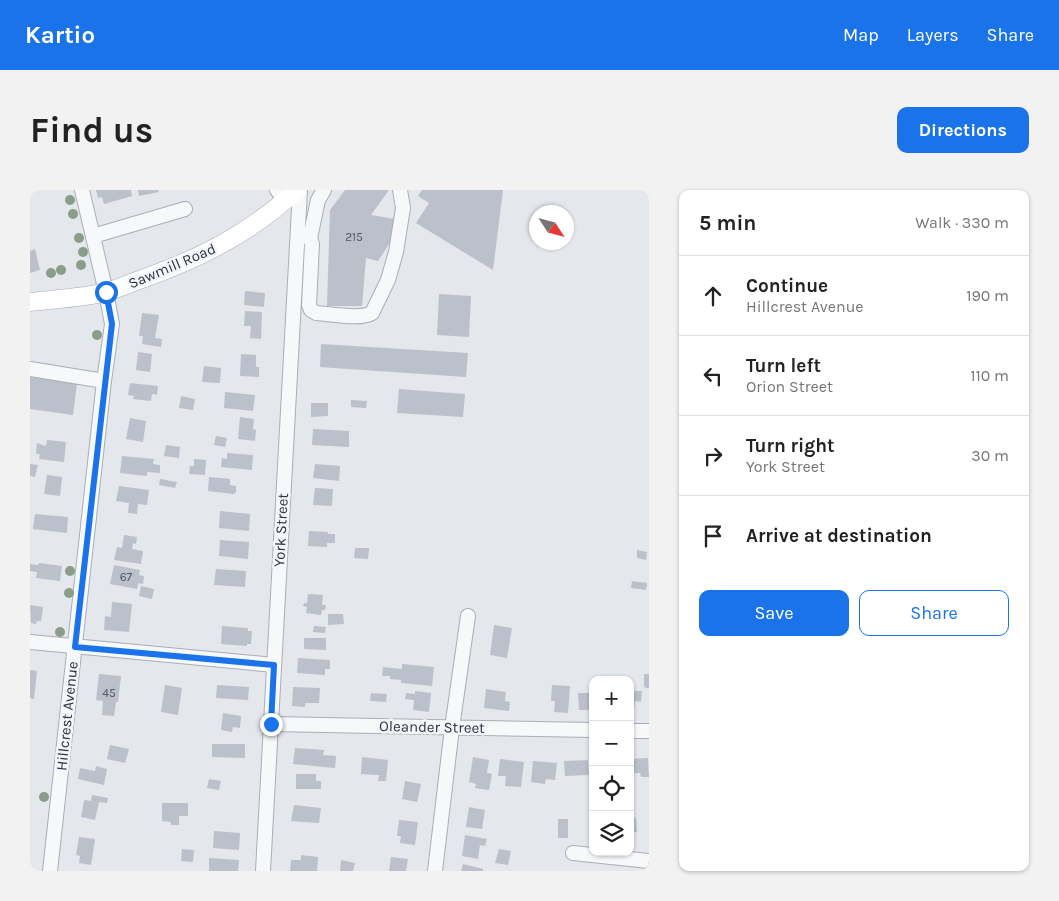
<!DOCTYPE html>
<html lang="en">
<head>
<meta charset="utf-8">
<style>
  body { margin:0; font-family:Karla,sans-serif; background:#f2f2f2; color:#222 }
  .controls { position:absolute; right:15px; bottom:15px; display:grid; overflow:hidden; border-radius:10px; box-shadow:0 1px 4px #0004 }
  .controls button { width:45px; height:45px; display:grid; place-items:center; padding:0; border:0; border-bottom:1px solid #e0e0e0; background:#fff; color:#222; font:25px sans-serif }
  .compass { position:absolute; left:499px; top:15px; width:45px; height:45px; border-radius:50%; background:#fff; box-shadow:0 1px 4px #0004; rotate:126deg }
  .stop { position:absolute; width:15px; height:15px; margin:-11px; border:4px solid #1a73e8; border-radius:50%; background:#fff }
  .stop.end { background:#1a73e8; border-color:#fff; box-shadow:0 1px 5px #0008 }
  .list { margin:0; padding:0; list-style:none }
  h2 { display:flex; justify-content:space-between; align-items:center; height:65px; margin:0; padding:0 20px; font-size:21px }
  h2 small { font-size:16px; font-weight:400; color:#767676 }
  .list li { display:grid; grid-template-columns:32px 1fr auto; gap:15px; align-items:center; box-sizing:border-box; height:80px; padding:0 20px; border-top:1px solid #e0e0e0 }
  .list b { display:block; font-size:19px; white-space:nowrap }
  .list p { margin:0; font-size:16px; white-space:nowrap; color:#767676 }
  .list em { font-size:16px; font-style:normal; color:#767676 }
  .actions { display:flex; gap:10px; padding:15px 20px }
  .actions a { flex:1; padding:11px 0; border:1px solid #1a73e8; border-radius:10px; text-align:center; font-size:18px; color:#1a73e8 }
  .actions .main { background:#1a73e8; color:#fff }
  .icon { flex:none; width:28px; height:28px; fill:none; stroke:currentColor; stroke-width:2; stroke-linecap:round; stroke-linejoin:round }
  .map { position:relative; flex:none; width:619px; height:681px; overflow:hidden; border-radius:10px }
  header { display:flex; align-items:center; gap:30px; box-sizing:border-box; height:70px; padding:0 25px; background:#1a73e8; color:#fff }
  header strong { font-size:24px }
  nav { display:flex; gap:28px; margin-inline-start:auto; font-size:18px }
  .intro { display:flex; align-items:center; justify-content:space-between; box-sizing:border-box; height:120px; padding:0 30px }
  h1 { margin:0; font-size:35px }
  .button { padding:12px 22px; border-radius:10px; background:#1a73e8; color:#fff; font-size:18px; font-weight:700 }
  main { display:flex; gap:30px; padding:0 30px }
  aside { flex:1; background:#fff; border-radius:10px; box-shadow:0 1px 4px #0004 }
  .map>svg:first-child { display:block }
  .building { fill:#bbc0ca }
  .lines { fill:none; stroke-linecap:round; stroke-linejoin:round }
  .minor-casing { stroke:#a9aeb7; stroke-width:16 }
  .major-casing { stroke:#a3abb8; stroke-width:19 }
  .minor { stroke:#f7f8fa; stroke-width:14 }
  .major { stroke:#fff; stroke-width:18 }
  .tree { fill:#899d89 }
  .route { stroke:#1a73e8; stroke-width:6 }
  .labels { text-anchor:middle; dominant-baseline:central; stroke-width:5; stroke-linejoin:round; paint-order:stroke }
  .number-label { font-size:12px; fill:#4f5766 }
  .street-label { font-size:15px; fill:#2b3445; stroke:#f4f6f9 }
</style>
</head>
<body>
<header>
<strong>Kartio</strong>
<nav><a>Map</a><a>Layers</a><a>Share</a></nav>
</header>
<div class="intro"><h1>Find us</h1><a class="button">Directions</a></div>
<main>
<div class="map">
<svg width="619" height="681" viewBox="0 0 619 681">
  <rect width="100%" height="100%" fill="#e4e7ec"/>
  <path class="building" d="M 66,0 L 101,0 L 102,6 L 74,14 L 72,7 L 68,8 Z
    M 108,0 L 128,0 L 129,2 L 109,6 Z
    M 315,0 L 359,0 L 341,25 L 365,29 L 361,51 L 348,71 L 336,68 L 332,116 L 297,116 L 300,20 Z
    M 392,0 L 473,0 L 463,80 L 386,33 L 399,13 L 388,6 Z
    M 5,59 L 10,80 L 0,83 L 0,61 Z
    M 215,101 L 235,103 L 234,117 L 214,115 Z
    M 409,104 L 441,106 L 439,147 L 407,145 Z
    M 215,121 L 232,122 L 231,149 L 220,148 L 221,136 L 214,136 Z
    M 112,123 L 129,125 L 125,148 L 132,149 L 131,157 L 112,154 L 113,146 L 109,146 Z
    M 291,154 L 438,163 L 436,187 L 290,177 Z
    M 108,162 L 122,164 L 120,182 L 106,180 Z
    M 211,164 L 226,165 L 226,177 L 229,177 L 229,187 L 210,186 Z
    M 174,176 L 191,178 L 190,193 L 172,192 Z
    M 0,187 L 47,193 L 43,225 L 0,219 Z
    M 100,193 L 128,196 L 127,205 L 122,204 L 121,211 L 103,209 L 104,206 L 98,205 Z
    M 369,199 L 435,204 L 433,227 L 367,223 Z
    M 195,202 L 225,205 L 223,221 L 194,218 Z
    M 151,206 L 165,209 L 163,220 L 149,218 Z
    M 321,210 L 337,211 L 336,218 L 321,217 Z
    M 281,213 L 298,213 L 298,226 L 281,227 Z
    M 210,227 L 224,229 L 223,239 L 226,240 L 225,251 L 208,249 Z
    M 100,228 L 116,231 L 113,252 L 96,249 Z
    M 283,239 L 319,241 L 319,257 L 282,255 Z
    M 186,246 L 197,248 L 195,257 L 184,255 Z
    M 17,250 L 36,252 L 34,272 L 9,269 L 10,264 L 6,264 L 7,253 L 16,256 Z
    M 136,255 L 150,257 L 149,268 L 134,266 Z
    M 197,263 L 223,265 L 222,280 L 191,277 L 192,268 L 197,269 Z
    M 92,266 L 124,269 L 123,274 L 130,275 L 130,283 L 117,282 L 117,286 L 90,283 Z
    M 164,269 L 176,270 L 175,285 L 159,284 L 160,276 L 164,276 Z
    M 0,274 L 8,275 L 5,287 L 0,286 Z
    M 285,274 L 310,276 L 309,291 L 283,288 Z
    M 17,285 L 32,287 L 30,306 L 14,304 Z
    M 179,287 L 200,289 L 200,295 L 206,296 L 206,302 L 204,304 L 178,301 Z
    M 130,289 L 147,292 L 145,298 L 129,295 Z
    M 89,296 L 119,300 L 117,315 L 108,314 L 107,324 L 98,323 L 99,313 L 86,311 Z
    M 285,298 L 303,299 L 302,316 L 283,315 Z
    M 190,321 L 220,324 L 219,341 L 189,338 Z
    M 5,324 L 38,327 L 37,343 L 3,339 Z
    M 279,341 L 298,342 L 298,344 L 305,344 L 305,353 L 297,353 L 297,357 L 278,356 Z
    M 94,345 L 107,347 L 106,354 L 103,353 L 102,359 L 113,361 L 111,374 L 84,370 L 87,357 L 92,358 Z
    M 190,350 L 219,352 L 218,369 L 189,366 Z
    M 325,358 L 339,358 L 338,369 L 324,368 Z
    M 607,360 L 617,362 L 616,370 L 607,368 Z
    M 9,373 L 32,376 L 30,391 L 6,388 L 7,382 L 0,381 L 0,374 L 8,375 Z
    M 84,375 L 110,380 L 109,385 L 114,386 L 113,394 L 108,393 L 107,399 L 80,394 Z
    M 186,379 L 216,381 L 215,397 L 184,395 Z
    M 602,391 L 617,393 L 616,400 L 601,398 Z
    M 111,396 L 124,399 L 122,409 L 109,406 Z
    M 278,404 L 293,405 L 292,415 L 296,415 L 295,420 L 292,420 L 291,425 L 276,423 L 277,417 L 273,416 L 274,413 L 277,413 Z
    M 82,412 L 102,414 L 99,442 L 74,440 L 75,426 L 81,427 Z
    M 0,415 L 13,417 L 11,431 L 7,431 L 6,434 L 1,433 Z
    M 298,424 L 313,424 L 314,434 L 298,435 Z
    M 464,435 L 482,438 L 477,468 L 460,465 Z
    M 192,436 L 218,438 L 218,441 L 222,441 L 221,454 L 217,454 L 217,456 L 191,454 Z
    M 284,436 L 296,437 L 295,443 L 283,442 Z
    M 274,448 L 296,448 L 296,460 L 274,459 Z
    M 268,468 L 300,470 L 300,479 L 295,479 L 295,485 L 267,483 Z
    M 372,474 L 404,477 L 402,496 L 371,493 L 371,490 L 360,489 L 360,486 L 352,486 L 353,477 L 372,479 Z
    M 0,480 L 7,481 L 4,509 L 0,508 Z
    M 69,484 L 91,486 L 88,512 L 86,512 L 84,526 L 72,525 L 73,511 L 66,510 Z
    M 614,484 L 619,484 L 619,498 L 616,498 L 614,496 Z
    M 135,495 L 152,498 L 148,525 L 131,522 Z
    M 187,495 L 219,497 L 218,510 L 186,508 Z
    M 522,495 L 540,496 L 538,523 L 524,522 L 525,511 L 521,511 Z
    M 263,497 L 290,498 L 289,513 L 275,513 L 275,517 L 262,516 Z
    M 456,499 L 476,502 L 475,511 L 480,512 L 479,521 L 454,518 Z
    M 385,501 L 401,503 L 399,522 L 383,520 L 384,510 L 375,509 L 376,503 L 385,504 Z
    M 600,501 L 612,501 L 611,512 L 605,511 L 604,521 L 600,521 Z
    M 341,503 L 357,504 L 356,512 L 340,511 Z
    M 548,503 L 563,503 L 563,520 L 549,520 Z
    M 193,523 L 211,526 L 210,538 L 203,537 L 202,542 L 191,540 Z
    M 182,554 L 215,554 L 215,568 L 182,567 Z
    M 80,555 L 99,559 L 95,573 L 77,569 Z
    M 265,558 L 294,560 L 293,565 L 306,566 L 305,578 L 263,574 Z
    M 332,567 L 358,570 L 356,591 L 348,591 L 349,585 L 331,584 Z
    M 443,567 L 459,570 L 457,583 L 462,584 L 459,600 L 445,598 L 446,594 L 439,592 Z
    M 618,568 L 619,587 L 611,587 L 610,583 L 600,583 L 600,569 Z
    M 470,569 L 494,572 L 491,597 L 475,596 L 476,586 L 468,586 Z
    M 558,570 L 559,585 L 535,586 L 534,571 Z
    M 503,571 L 527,573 L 525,590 L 516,589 L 515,594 L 501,592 Z
    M 66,576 L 77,579 L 74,595 L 48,589 L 50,578 L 65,581 Z
    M 266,584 L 286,584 L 286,591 L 291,591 L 291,599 L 266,599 Z
    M 179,589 L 191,591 L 189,600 L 177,598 Z
    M 375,591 L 391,594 L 387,612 L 372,609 Z
    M 62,605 L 78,608 L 77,613 L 69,612 L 65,630 L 51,627 L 54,611 L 55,610 L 61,611 Z
    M 132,613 L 158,613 L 158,626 L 149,626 L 149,635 L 141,635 L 141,632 L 132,631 Z
    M 264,615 L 291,618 L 289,633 L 261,631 Z
    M 439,617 L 455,620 L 452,639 L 436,637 Z
    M 600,628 L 606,628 L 607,642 L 600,643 Z
    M 528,629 L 538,629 L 538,648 L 528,648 Z
    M 369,630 L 388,632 L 385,655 L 370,653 L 371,646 L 367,646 Z
    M 184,641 L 210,643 L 209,660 L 183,658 Z
    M 435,645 L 457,649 L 455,656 L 450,655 L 448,669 L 432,666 Z
    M 49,647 L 65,649 L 61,675 L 49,673 L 50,666 L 46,665 Z
    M 152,659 L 164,660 L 163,672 L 151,671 Z
    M 469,659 L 481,661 L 478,675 L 465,673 Z
    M 271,665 L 288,667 L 287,681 L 260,681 L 261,670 L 271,670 Z
    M 361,667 L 378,669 L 376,681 L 359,681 Z
    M 179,668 L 209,670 L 208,681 L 179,681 Z
    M 311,670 L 325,673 L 323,681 L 310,681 Z
    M 433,674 L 453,679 L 453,681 L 431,681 Z"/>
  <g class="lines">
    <defs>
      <path id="minor" d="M 247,0 L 255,11
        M 294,0 L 288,10 L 280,48 L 282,54 L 279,115 L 281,120 L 286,123 C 301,124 330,130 342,123 L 358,90 L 366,62 L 373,18 L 370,0
        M 63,46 L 155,19
        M 0,179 L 74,191
        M 0,452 L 244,475
        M 241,534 L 563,540
        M 600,541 L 619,541
        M 543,663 L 619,671
        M 20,681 L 74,191 L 82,134 L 76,102 L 52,0
        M 233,681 L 270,0
        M 405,681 L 422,538 L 438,426"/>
      <path id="major" d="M 0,112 C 25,109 52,108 76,102 C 88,99 100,93 112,89 C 171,68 220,43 267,0"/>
    </defs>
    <use href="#minor" class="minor-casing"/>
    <use href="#major" class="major-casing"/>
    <use href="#minor" class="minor"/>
    <use href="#major" class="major"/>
  </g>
  <g class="tree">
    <circle cx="40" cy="10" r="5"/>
    <circle cx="43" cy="24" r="5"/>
    <circle cx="49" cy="48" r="5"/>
    <circle cx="53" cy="62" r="5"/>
    <circle cx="51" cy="75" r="5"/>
    <circle cx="31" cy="80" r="5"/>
    <circle cx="21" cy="83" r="5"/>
    <circle cx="67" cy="145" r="5"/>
    <circle cx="40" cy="381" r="5"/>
    <circle cx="39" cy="403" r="5"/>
    <circle cx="30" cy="442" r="5"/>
    <circle cx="14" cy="607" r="5"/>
  </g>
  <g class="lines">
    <path class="route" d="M 76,102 L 82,134 L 45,457 L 244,475 L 241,534"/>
  </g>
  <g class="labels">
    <g class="number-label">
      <text x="324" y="47">215</text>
      <text x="96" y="387">67</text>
      <text x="79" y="503">45</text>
    </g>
    <g class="street-label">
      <text transform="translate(142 76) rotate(-23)">Sawmill Road</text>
      <text transform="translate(251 340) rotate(-87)">York Street</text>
      <text transform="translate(37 526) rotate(-84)">Hillcrest Avenue</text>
      <text transform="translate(402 537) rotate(1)">Oleander Street</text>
    </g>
  </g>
</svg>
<div class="controls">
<button>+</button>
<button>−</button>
<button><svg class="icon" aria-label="locate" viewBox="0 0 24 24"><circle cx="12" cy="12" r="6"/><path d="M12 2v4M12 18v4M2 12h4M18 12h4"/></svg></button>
<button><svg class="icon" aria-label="layers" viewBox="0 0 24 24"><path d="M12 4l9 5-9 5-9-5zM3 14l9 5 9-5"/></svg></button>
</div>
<svg class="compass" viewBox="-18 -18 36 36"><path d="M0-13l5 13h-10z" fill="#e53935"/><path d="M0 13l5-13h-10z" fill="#767676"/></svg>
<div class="stop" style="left:76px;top:102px"></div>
<div class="stop end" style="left:241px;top:534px"></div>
</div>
<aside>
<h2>5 min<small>Walk · 330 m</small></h2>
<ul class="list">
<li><svg class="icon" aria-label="ahead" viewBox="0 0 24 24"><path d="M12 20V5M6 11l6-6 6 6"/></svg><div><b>Continue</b><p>Hillcrest Avenue</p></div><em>190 m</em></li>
<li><svg class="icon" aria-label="left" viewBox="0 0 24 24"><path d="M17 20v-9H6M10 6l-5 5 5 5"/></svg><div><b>Turn left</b><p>Orion Street</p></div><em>110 m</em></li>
<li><svg class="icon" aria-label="right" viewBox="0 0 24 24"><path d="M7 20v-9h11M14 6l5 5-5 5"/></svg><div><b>Turn right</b><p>York Street</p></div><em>30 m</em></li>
<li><svg class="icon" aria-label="arrive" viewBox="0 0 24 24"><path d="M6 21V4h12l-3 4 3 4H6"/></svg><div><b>Arrive at destination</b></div></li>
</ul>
<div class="actions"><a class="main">Save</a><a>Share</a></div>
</aside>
</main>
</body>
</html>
